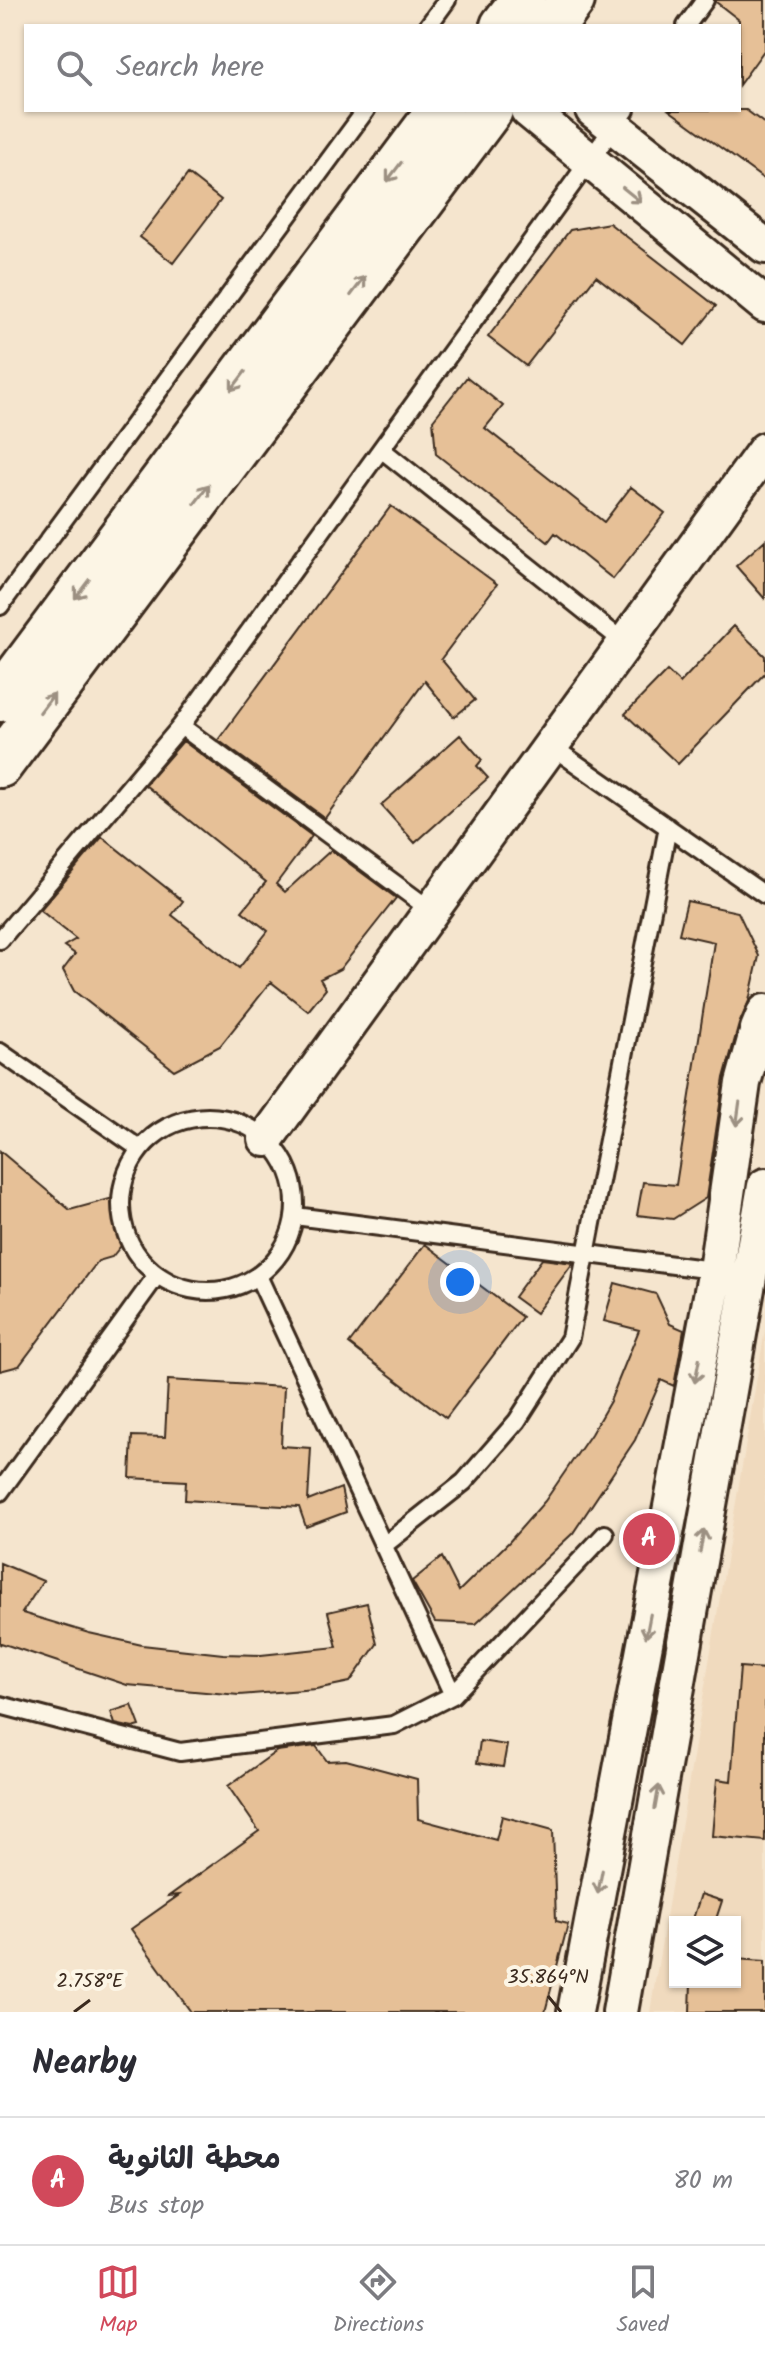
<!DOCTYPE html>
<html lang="en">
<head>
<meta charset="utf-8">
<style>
  body { margin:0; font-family:Kalam,"Playpen Sans Arabic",sans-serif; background:#f2f2f3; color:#2b2b33 }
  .controls { position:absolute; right:24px; bottom:24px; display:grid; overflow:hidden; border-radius:0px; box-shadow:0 2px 6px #0004 }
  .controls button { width:72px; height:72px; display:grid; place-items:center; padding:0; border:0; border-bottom:2px solid #e1e1e2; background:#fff; color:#2b2b33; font:40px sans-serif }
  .you { position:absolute; left:460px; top:1282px; width:28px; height:28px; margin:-20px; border:6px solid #fff; border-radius:50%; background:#1a73e8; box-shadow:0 0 0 12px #1a73e833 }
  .badge { display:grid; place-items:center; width:52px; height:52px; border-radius:50%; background:#d1495b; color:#fff; font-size:26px; font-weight:700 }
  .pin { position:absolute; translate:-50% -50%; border:4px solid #fff; box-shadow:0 2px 8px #0006 }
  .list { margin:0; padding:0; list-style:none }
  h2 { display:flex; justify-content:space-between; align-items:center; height:104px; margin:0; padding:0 32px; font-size:34px }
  h2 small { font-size:26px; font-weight:400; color:#7c7c81 }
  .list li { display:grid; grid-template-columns:52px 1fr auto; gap:24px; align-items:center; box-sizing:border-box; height:128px; padding:0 32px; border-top:2px solid #e1e1e2 }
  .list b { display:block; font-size:30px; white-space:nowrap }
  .list p { margin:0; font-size:26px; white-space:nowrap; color:#7c7c81 }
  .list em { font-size:26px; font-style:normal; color:#7c7c81 }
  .icon { flex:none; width:44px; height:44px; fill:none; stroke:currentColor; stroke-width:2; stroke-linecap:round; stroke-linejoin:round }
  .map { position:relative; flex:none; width:765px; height:2012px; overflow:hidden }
  .search { position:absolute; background:#fff; box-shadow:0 2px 6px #0004; left:24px; right:24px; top:24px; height:88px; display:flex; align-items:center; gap:20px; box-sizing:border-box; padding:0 28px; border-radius:0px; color:#7c7c81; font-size:30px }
  .sheet { height:232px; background:#fff }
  nav { display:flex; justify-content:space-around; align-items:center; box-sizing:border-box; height:112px; border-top:2px solid #e1e1e2; background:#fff; font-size:22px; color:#7c7c81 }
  nav a { display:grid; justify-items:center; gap:4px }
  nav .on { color:#d1495b }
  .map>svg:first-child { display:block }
  .built { fill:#f0dabe; fill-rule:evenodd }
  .building { fill:#e6c097; stroke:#3b2a1e; stroke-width:2 }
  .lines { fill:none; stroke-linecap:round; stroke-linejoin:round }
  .service-casing { stroke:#3b2a1e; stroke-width:22 }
  .minor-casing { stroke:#3b2a1e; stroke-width:40 }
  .secondary-casing { stroke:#3b2a1e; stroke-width:50 }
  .service { stroke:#fcf5e5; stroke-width:16 }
  .minor { stroke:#fcf5e5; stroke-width:34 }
  .secondary { stroke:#fcf5e5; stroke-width:44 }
  .oneway { stroke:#9c9082 }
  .ticks { fill:none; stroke:#3b2a1e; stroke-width:3 }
  .ticks-label { font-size:20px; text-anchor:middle; fill:#3b2a1e; stroke:#fcf5e5; stroke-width:8; stroke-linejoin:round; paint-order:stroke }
</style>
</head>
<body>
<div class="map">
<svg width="765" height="2012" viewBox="0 0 765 2012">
  <rect width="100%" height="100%" fill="#f5e5ce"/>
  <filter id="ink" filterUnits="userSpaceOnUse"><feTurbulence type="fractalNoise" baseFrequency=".0125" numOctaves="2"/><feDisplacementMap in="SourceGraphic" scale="16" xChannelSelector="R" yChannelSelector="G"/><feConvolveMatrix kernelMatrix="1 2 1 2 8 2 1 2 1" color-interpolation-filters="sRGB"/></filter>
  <g filter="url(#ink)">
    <path class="built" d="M 765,1330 L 765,2012 L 650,2012 ZM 675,1922 L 735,1922 L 735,1982 L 675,1982 Z"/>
    <path class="building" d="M 716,0 L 765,0 L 765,49 L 739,85 L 739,20 L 716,2 Z
      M 669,110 L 746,110 L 765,124 L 765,180 Z
      M 188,174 L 221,200 L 173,263 L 140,237 Z
      M 609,223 L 716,306 L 685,345 L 596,276 L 526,366 L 488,337 L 570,230 Z
      M 467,377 L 503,406 L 485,428 L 604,522 L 631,487 L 665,513 L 613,579 L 555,533 L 548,542 L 436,454 L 433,420 Z
      M 391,506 L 497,584 L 441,659 L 475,700 L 454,717 L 425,681 L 325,818 L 218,740 Z
      M 765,540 L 765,599 L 736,566 Z
      M 734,626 L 765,656 L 765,673 L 678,764 L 625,714 L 667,671 L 680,683 Z
      M 460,735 L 482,760 L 477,766 L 488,778 L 415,843 L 381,805 Z
      M 183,741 L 312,836 L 276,884 L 285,892 L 331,850 L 396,898 L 340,969 L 320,979 L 326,989 L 308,1011 L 271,982 L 220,1046 L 174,1070 L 74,991 L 63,970 L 75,954 L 64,946 L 76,939 L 40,910 L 102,837 L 183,901 L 172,915 L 239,968 L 268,931 L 242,911 L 266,882 L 145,785 Z
      M 687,901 L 738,912 L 759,956 L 749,1001 L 739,1024 L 724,1078 L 706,1198 L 673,1219 L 637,1215 L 643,1182 L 676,1185 L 714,942 L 679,934 Z
      M 0,1151 L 70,1210 L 117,1197 L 128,1237 L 112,1257 L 98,1261 L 19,1366 L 0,1371 Z
      M 425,1244 L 522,1317 L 446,1418 L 349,1344 Z
      M 542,1259 L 573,1263 L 536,1313 L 514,1297 Z
      M 615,1283 L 656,1294 L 670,1324 L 684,1330 L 674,1386 L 661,1380 L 635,1440 L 573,1533 L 476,1624 L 435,1622 L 412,1581 L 442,1557 L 459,1591 L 509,1542 L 545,1501 L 591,1434 L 610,1401 L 639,1330 L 604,1321 Z
      M 168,1380 L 284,1387 L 281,1446 L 311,1448 L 308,1501 L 341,1488 L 346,1512 L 306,1527 L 299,1507 L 185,1500 L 186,1481 L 130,1478 L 132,1436 L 165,1437 Z
      M 0,1563 L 43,1581 L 22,1613 L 89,1633 L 142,1645 L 223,1654 L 261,1655 L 337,1647 L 328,1612 L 367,1603 L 377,1644 L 350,1682 L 316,1689 L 239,1695 L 127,1685 L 1,1643 L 0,1645 Z
      M 740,1667 L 765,1669 L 765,1841 L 712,1836 L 717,1779 L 731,1781 Z
      M 132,1705 L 140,1726 L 133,1728 L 115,1724 L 111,1712 Z
      M 480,1741 L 507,1745 L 503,1767 L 477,1763 Z
      M 316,1746 L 327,1761 L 346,1760 L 417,1779 L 418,1819 L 496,1840 L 502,1816 L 553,1830 L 556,1921 L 568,1924 L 545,2012 L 191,2012 L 131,1929 L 179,1895 L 169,1896 L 259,1831 L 228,1786 L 277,1751 Z
      M 701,1894 L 722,1901 L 715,1922 L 692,1922 Z
      M 735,1959 L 765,1961 L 765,2012 L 690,2012 L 691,1982 L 735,1982 Z"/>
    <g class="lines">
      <defs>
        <path id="service" d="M 428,26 L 447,0
          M 686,26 L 705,0
          M 381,449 L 625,643
          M 0,606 L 366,110
          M 181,726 L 432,911
          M 551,746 L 765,895
          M 0,940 L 181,726 L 626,110
          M 0,1052 L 140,1149
          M121 1204a87 87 0 1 1 174 0a87 87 0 1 1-174 0Z
          M 295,1216 L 720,1271
          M 258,1276 L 453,1695
          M 0,1492 L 157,1275
          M 383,1546 L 464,1482 L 517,1421 L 570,1338 L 668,827
          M 0,1705 L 180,1752 L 394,1725 L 453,1695 L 605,1534"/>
        <path id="minor" d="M 528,110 L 765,305
          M 593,110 L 765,246
          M 266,1139 L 765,450
          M 575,2012 L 716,1270 L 743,1083 L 758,1029 L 765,1012
          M 620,2012 L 765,1186"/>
        <path id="secondary" d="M 503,26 L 523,0
          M 553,26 L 572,0
          M 0,699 L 440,110
          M 0,765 L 490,110"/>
      </defs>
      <use href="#service" class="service-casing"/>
      <use href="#minor" class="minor-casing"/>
      <use href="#secondary" class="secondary-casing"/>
      <use href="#service" class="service"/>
      <use href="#minor" class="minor"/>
      <use href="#secondary" class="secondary"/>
    </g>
    <defs><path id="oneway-shaft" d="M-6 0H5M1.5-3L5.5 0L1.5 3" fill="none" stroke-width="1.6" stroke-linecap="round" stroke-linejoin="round" transform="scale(2)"/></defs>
    <g class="oneway">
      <use href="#oneway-shaft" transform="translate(394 172) rotate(127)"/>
      <use href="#oneway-shaft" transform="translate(632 195) rotate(39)"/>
      <use href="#oneway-shaft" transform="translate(358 286) rotate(-53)"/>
      <use href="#oneway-shaft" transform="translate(238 381) rotate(127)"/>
      <use href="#oneway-shaft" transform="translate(202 494) rotate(-53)"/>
      <use href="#oneway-shaft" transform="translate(82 589) rotate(127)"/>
      <use href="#oneway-shaft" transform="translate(47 703) rotate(-53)"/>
      <use href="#oneway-shaft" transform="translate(738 1114) rotate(98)"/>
      <use href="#oneway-shaft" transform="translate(697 1371) rotate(101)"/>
      <use href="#oneway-shaft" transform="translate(702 1541) rotate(-80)"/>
      <use href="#oneway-shaft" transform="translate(648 1626) rotate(101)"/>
      <use href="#oneway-shaft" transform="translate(657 1797) rotate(-80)"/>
      <use href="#oneway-shaft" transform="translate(600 1882) rotate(101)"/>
    </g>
  </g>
  <path class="ticks" d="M 548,1996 L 561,2012M 74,2012 L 90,2000"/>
  <g class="ticks-label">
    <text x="548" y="1983">35.864°N</text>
    <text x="90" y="1987">2.758°E</text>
  </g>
</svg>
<div class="controls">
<button><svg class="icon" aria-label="layers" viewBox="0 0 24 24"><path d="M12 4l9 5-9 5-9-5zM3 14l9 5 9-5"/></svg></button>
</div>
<div class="you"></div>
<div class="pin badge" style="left:649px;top:1539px">A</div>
<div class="search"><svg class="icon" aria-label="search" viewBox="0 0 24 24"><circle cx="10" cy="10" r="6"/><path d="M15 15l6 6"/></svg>Search here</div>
</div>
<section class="sheet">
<h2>Nearby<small></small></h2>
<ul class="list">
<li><span class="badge">A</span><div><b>محطة الثانوية</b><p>Bus stop</p></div><em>80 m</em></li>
</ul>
</section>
<nav>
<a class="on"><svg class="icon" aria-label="map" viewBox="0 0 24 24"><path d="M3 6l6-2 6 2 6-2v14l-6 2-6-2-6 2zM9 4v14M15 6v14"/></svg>Map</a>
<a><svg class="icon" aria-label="directions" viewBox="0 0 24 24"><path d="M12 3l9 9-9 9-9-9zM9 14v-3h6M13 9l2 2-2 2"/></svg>Directions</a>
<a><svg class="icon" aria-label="saved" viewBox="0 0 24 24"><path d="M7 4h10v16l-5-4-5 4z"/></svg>Saved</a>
</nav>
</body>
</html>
